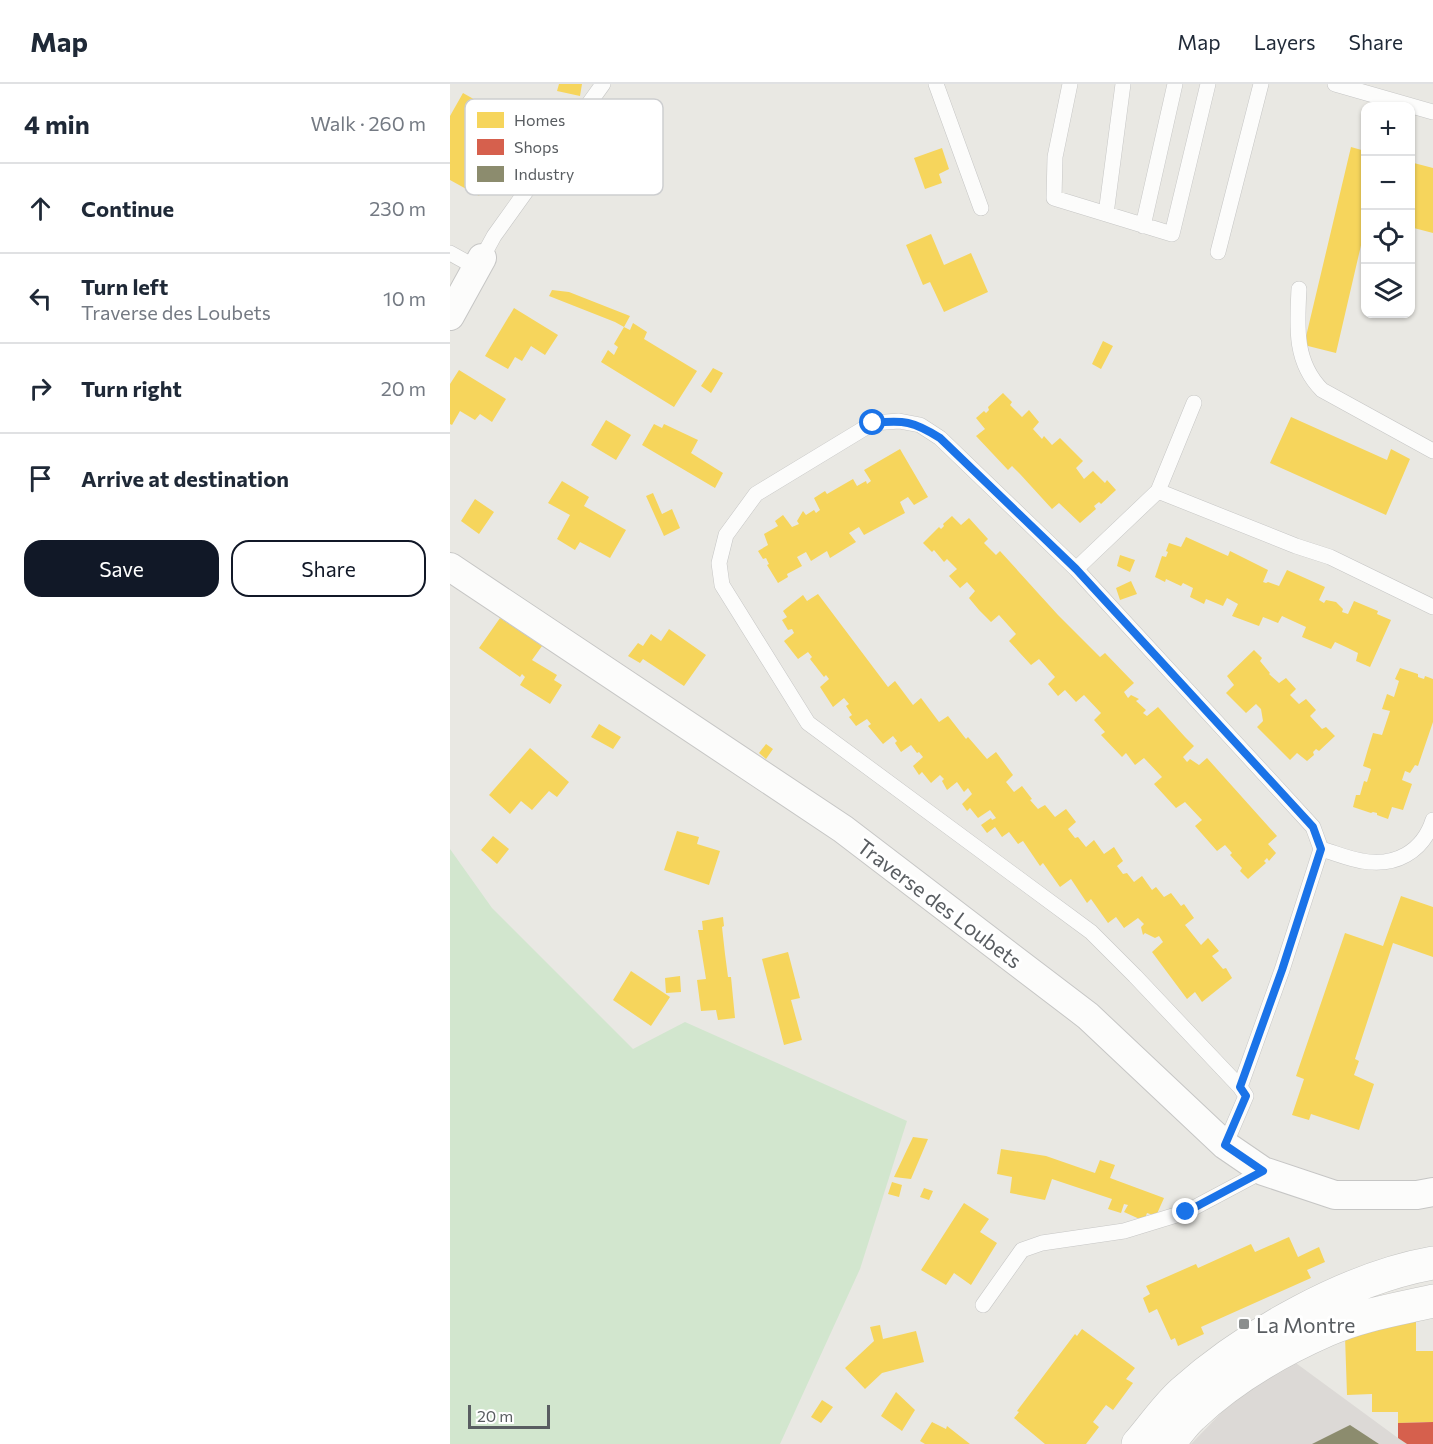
<!DOCTYPE html>
<html lang="en">
<head>
<meta charset="utf-8">
<style>
  body { margin:0; font-family:Commissioner,sans-serif; background:#f6f6f7; color:#1f2937 }
  .controls { position:absolute; right:18px; top:18px; display:grid; overflow:hidden; border-radius:12px; box-shadow:0 2px 4px #0004 }
  .controls button { width:54px; height:54px; display:grid; place-items:center; padding:0; border:0; border-bottom:2px solid #e0e1e3; background:#fff; color:#1f2937; font:30px sans-serif }
  .scale { position:absolute; left:18px; bottom:15px; width:82px; box-sizing:border-box; padding-left:6px; border:3px solid #595d61; border-top:0; font-size:16px; line-height:21px; white-space:nowrap; color:#595d61; -webkit-text-stroke:4px #fff; paint-order:stroke }
  .stop { position:absolute; width:18px; height:18px; margin:-14px; border:4px solid #1a73e8; border-radius:50%; background:#fff }
  .stop.end { background:#1a73e8; border-color:#fff; box-shadow:0 2px 6px #0008 }
  .list { margin:0; padding:0; list-style:none }
  h2 { display:flex; justify-content:space-between; align-items:center; height:78px; margin:0; padding:0 24px; font-size:26px }
  h2 small { font-size:20px; font-weight:400; color:#747a83 }
  .list li { display:grid; grid-template-columns:39px 1fr auto; gap:18px; align-items:center; box-sizing:border-box; height:90px; padding:0 24px; border-top:2px solid #e0e1e3 }
  .list b { display:block; font-size:22px; white-space:nowrap }
  .list p { margin:0; font-size:20px; white-space:nowrap; color:#747a83 }
  .list em { font-size:20px; font-style:normal; color:#747a83 }
  .actions { display:flex; gap:12px; padding:18px 24px }
  .actions a { flex:1; padding:14px 0; border:2px solid #111827; border-radius:18px; text-align:center; font-size:21px; color:#111827 }
  .actions .main { background:#111827; color:#fff }
  .icon { flex:none; width:33px; height:33px; fill:none; stroke:currentColor; stroke-width:2; stroke-linecap:round; stroke-linejoin:round }
  .map { position:relative; flex:none; width:983px; height:1360px; overflow:hidden }
  header { display:flex; align-items:center; gap:36px; box-sizing:border-box; height:84px; padding:0 30px; background:#fff; border-bottom:2px solid #e0e1e3 }
  header strong { font-size:28px }
  nav { display:flex; gap:33px; margin-inline-start:auto; font-size:21px }
  main { display:flex }
  aside { flex:1; background:#fff }
  .map>svg:first-child { display:block }
  .industrial { fill:#dcd9d6 }
  .green { fill:#d2e6ce }
  .homes { fill:#f6d55c }
  .shops { fill:#d6604d }
  .industry { fill:#8c8c6e }
  .lines { fill:none; stroke-linecap:round; stroke-linejoin:round }
  .lane-casing { stroke:#c6c6c5; stroke-width:16 }
  .street-casing { stroke:#c6c6c5; stroke-width:30 }
  .secondary-casing { stroke:#c5c5c3; stroke-width:34 }
  .lane { stroke:#fcfcfb; stroke-width:15 }
  .street { stroke:#fcfcfb; stroke-width:28 }
  .secondary { stroke:#fcfcfb; stroke-width:33 }
  .route { stroke:#1a73e8; stroke-width:8 }
  .poi-dot { fill:#8b8e8e; stroke:#fff; stroke-width:2 }
  .labels { text-anchor:middle; dominant-baseline:central; stroke-width:6; stroke-linejoin:round; paint-order:stroke }
  .street-label { font-size:21px; fill:#595d61; stroke:#fff }
  .poi-label { font-size:21px; fill:#595d61; stroke:#fff; text-anchor:start }
  .key { fill:#fff; stroke:#cdced0; stroke-width:1.5 }
  .key-label { font-size:16px; fill:#595d61 }
</style>
</head>
<body>
<header>
<strong>Map</strong>
<nav><a>Map</a><a>Layers</a><a>Share</a></nav>
</header>
<main>
<aside>
<h2>4 min<small>Walk · 260 m</small></h2>
<ul class="list">
<li><svg class="icon" aria-label="ahead" viewBox="0 0 24 24"><path d="M12 20V5M6 11l6-6 6 6"/></svg><div><b>Continue</b></div><em>230 m</em></li>
<li><svg class="icon" aria-label="left" viewBox="0 0 24 24"><path d="M17 20v-9H6M10 6l-5 5 5 5"/></svg><div><b>Turn left</b><p>Traverse des Loubets</p></div><em>10 m</em></li>
<li><svg class="icon" aria-label="right" viewBox="0 0 24 24"><path d="M7 20v-9h11M14 6l5 5-5 5"/></svg><div><b>Turn right</b></div><em>20 m</em></li>
<li><svg class="icon" aria-label="arrive" viewBox="0 0 24 24"><path d="M6 21V4h12l-3 4 3 4H6"/></svg><div><b>Arrive at destination</b></div></li>
</ul>
<div class="actions"><a class="main">Save</a><a>Share</a></div>
</aside>
<div class="map">
<svg width="983" height="1360" viewBox="0 0 983 1360">
  <rect width="100%" height="100%" fill="#e9e8e3"/>
  <path class="industrial" d="M 839,1274 L 948,1354 L 957,1360 L 741,1360 L 773,1327 Z"/>
  <path class="green" d="M 0,765 L 42,824 L 183,965 L 235,938 L 457,1037 L 410,1185 L 330,1360 L 0,1360 Z"/>
  <path class="homes" d="M 109,0 L 132,0 L 130,12 L 107,7 Z
    M 13,9 L 69,41 L 29,112 L 0,96 L 0,32 Z
    M 901,63 L 915,67 L 915,144 L 886,269 L 854,261 Z
    M 492,64 L 499,85 L 489,90 L 492,99 L 475,105 L 464,74 Z
    M 960,78 L 983,84 L 983,149 L 960,143 Z
    M 481,150 L 494,181 L 521,169 L 538,208 L 494,228 L 480,198 L 473,201 L 456,161 Z
    M 102,206 L 119,208 L 180,232 L 174,243 L 180,246 L 183,239 L 197,248 L 194,255 L 247,287 L 224,323 L 151,278 L 158,266 L 164,271 L 168,263 L 164,260 L 174,243 L 165,238 L 99,212 Z
    M 64,224 L 108,251 L 95,271 L 81,262 L 72,277 L 65,273 L 58,285 L 35,272 Z
    M 653,257 L 663,262 L 651,285 L 642,280 Z
    M 263,284 L 273,289 L 261,309 L 251,302 Z
    M 9,286 L 56,315 L 42,338 L 30,330 L 25,336 L 10,327 L 2,341 L 0,340 L 0,300 Z
    M 553,309 L 562,318 L 560,321 L 572,333 L 579,326 L 589,338 L 583,345 L 592,355 L 594,352 L 602,361 L 610,354 L 633,377 L 626,384 L 634,395 L 643,387 L 655,399 L 657,396 L 666,406 L 651,420 L 649,418 L 644,422 L 646,425 L 630,439 L 609,419 L 602,425 L 570,390 L 562,382 L 558,386 L 526,352 L 535,345 L 526,334 L 534,327 L 536,329 L 539,326 L 538,323 Z
    M 841,333 L 937,376 L 941,365 L 960,375 L 936,431 L 820,379 Z
    M 156,336 L 181,351 L 166,376 L 141,361 Z
    M 204,340 L 212,344 L 214,340 L 248,356 L 241,369 L 273,389 L 265,404 L 192,361 Z
    M 450,365 L 478,413 L 464,421 L 458,413 L 450,418 L 455,429 L 414,451 L 409,443 L 399,449 L 406,458 L 380,474 L 377,467 L 361,477 L 356,468 L 347,473 L 352,482 L 337,490 L 338,493 L 328,499 L 317,481 L 319,480 L 316,474 L 313,475 L 308,467 L 318,461 L 314,450 L 328,442 L 325,437 L 333,431 L 342,443 L 349,440 L 347,437 L 353,427 L 356,431 L 364,426 L 366,429 L 370,426 L 364,414 L 375,407 L 377,410 L 403,395 L 407,402 L 416,397 L 417,400 L 421,397 L 414,386 Z
    M 112,397 L 139,413 L 134,422 L 176,446 L 160,474 L 130,458 L 125,466 L 107,455 L 120,431 L 98,419 Z
    M 203,409 L 212,430 L 222,425 L 230,444 L 214,452 L 196,412 Z
    M 25,415 L 44,428 L 29,450 L 11,437 Z
    M 502,432 L 511,441 L 519,434 L 538,455 L 534,459 L 546,471 L 550,467 L 608,531 L 650,573 L 655,569 L 684,599 L 674,608 L 678,614 L 681,611 L 689,615 L 686,617 L 696,626 L 693,629 L 697,632 L 708,623 L 735,653 L 744,662 L 733,673 L 737,678 L 740,675 L 749,681 L 757,674 L 827,752 L 818,760 L 826,769 L 819,777 L 817,774 L 814,777 L 816,779 L 798,795 L 790,787 L 792,784 L 780,771 L 782,769 L 775,761 L 767,767 L 745,742 L 752,736 L 735,718 L 726,724 L 704,700 L 712,693 L 694,674 L 685,681 L 676,669 L 672,673 L 651,651 L 655,648 L 644,636 L 651,629 L 634,611 L 626,618 L 615,606 L 608,612 L 598,600 L 605,593 L 589,575 L 581,581 L 559,557 L 566,550 L 549,531 L 541,538 L 529,526 L 519,514 L 525,507 L 517,498 L 510,504 L 499,492 L 507,485 L 497,475 L 494,478 L 484,466 L 482,468 L 473,459 L 489,443 L 491,445 L 494,442 L 493,440 Z
    M 736,453 L 778,472 L 780,467 L 818,486 L 813,498 L 816,499 L 818,498 L 829,502 L 837,486 L 875,503 L 869,516 L 874,519 L 876,516 L 886,518 L 893,525 L 892,528 L 898,530 L 904,517 L 928,527 L 927,530 L 941,536 L 920,583 L 906,577 L 908,569 L 898,564 L 885,558 L 881,565 L 852,553 L 856,543 L 832,532 L 828,539 L 813,533 L 809,542 L 782,532 L 788,520 L 777,514 L 773,522 L 756,515 L 754,520 L 740,513 L 743,504 L 733,499 L 731,502 L 716,495 L 715,498 L 705,493 L 712,472 L 716,473 L 718,468 L 716,467 L 719,459 L 731,463 Z
    M 670,471 L 685,476 L 680,488 L 667,482 Z
    M 681,497 L 687,510 L 670,516 L 666,504 Z
    M 368,510 L 438,603 L 445,597 L 463,621 L 471,614 L 489,638 L 498,632 L 516,655 L 518,653 L 537,675 L 546,668 L 563,691 L 556,698 L 564,708 L 572,702 L 582,715 L 580,716 L 588,725 L 595,721 L 605,733 L 616,725 L 626,738 L 618,745 L 625,754 L 628,753 L 636,763 L 644,756 L 654,770 L 664,763 L 673,777 L 667,782 L 673,790 L 677,789 L 684,798 L 692,792 L 702,806 L 706,803 L 714,813 L 721,809 L 731,822 L 734,820 L 744,834 L 735,841 L 751,861 L 758,854 L 769,867 L 762,872 L 773,885 L 776,884 L 782,894 L 752,918 L 745,908 L 737,915 L 702,868 L 713,858 L 709,852 L 705,854 L 695,849 L 693,851 L 691,843 L 694,840 L 688,834 L 674,844 L 666,833 L 658,839 L 641,815 L 637,819 L 621,795 L 610,803 L 593,779 L 590,782 L 573,757 L 568,760 L 559,748 L 552,753 L 545,743 L 537,749 L 531,741 L 541,734 L 542,736 L 546,734 L 540,726 L 528,734 L 520,724 L 517,727 L 512,720 L 522,710 L 518,704 L 514,708 L 507,698 L 497,706 L 492,697 L 494,695 L 490,691 L 481,699 L 472,688 L 469,691 L 463,682 L 473,673 L 469,668 L 467,669 L 461,661 L 451,668 L 445,659 L 447,657 L 443,652 L 433,660 L 418,642 L 421,640 L 417,635 L 406,642 L 399,633 L 402,631 L 396,622 L 399,620 L 394,614 L 383,623 L 370,603 L 379,595 L 376,591 L 374,593 L 360,575 L 362,573 L 358,568 L 348,575 L 334,557 L 344,549 L 342,545 L 338,546 L 332,536 L 337,533 L 333,527 L 353,511 L 357,517 Z
    M 50,534 L 92,562 L 82,576 L 107,591 L 104,596 L 112,601 L 100,620 L 70,601 L 75,593 L 72,590 L 70,593 L 29,564 Z
    M 219,545 L 256,571 L 234,602 L 193,575 L 190,579 L 178,572 L 188,559 L 193,562 L 201,550 L 211,557 Z
    M 804,566 L 812,574 L 810,577 L 820,589 L 819,590 L 829,599 L 836,594 L 846,605 L 840,611 L 849,620 L 856,615 L 866,626 L 860,632 L 872,645 L 876,643 L 885,652 L 869,667 L 866,665 L 863,668 L 864,671 L 857,677 L 847,669 L 840,676 L 807,643 L 813,637 L 811,625 L 806,620 L 796,629 L 776,609 L 784,601 L 777,592 Z
    M 950,584 L 968,590 L 968,593 L 974,595 L 975,592 L 983,595 L 983,638 L 968,682 L 965,681 L 960,689 L 955,687 L 952,696 L 962,700 L 953,726 L 942,723 L 938,735 L 927,731 L 927,729 L 923,728 L 921,729 L 903,723 L 906,711 L 910,711 L 914,697 L 917,698 L 921,685 L 913,682 L 918,665 L 923,649 L 932,651 L 940,627 L 932,625 L 937,610 L 944,613 L 949,597 L 945,595 Z
    M 149,640 L 171,653 L 163,665 L 141,653 Z
    M 316,660 L 323,665 L 316,675 L 309,669 Z
    M 80,664 L 119,698 L 107,713 L 99,707 L 82,726 L 71,717 L 60,730 L 39,711 Z
    M 227,747 L 249,753 L 247,760 L 270,767 L 259,801 L 214,786 Z
    M 43,752 L 59,765 L 47,780 L 31,766 Z
    M 951,812 L 983,823 L 983,873 L 943,859 L 905,975 L 909,977 L 904,991 L 924,1000 L 909,1046 L 861,1030 L 859,1036 L 842,1031 L 854,995 L 846,992 L 895,849 L 933,862 Z
    M 273,833 L 274,842 L 272,843 L 275,870 L 278,893 L 281,893 L 285,934 L 268,936 L 266,926 L 251,927 L 247,896 L 256,895 L 248,846 L 253,846 L 252,837 Z
    M 338,868 L 350,914 L 341,916 L 352,956 L 334,961 L 312,875 Z
    M 181,887 L 220,913 L 201,942 L 163,916 Z
    M 230,892 L 231,908 L 216,909 L 215,894 Z
    M 463,1053 L 478,1055 L 461,1095 L 444,1093 Z
    M 551,1065 L 596,1072 L 645,1089 L 650,1076 L 665,1081 L 660,1094 L 714,1114 L 706,1132 L 697,1129 L 694,1137 L 674,1128 L 678,1121 L 674,1120 L 671,1129 L 658,1125 L 662,1115 L 602,1095 L 595,1116 L 560,1109 L 562,1093 L 547,1090 Z
    M 442,1098 L 452,1101 L 449,1113 L 438,1110 Z
    M 474,1104 L 483,1107 L 479,1116 L 470,1113 Z
    M 514,1119 L 539,1135 L 530,1148 L 547,1159 L 521,1201 L 504,1189 L 496,1201 L 471,1186 Z
    M 839,1153 L 848,1173 L 869,1163 L 875,1178 L 857,1186 L 861,1194 L 751,1243 L 754,1250 L 728,1262 L 725,1254 L 721,1256 L 707,1225 L 699,1229 L 693,1214 L 700,1210 L 696,1202 L 746,1180 L 748,1184 L 801,1160 L 805,1168 Z
    M 966,1236 L 966,1267 L 983,1267 L 983,1338 L 948,1339 L 948,1328 L 922,1328 L 922,1310 L 897,1311 L 895,1252 Z
    M 430,1241 L 433,1255 L 466,1247 L 474,1278 L 432,1289 L 415,1305 L 395,1284 L 424,1257 L 420,1243 Z
    M 632,1245 L 685,1284 L 676,1295 L 683,1299 L 663,1326 L 656,1321 L 643,1338 L 649,1343 L 636,1360 L 595,1360 L 564,1334 L 569,1328 L 567,1327 L 625,1250 L 627,1252 Z
    M 446,1308 L 465,1326 L 452,1347 L 431,1332 Z
    M 372,1316 L 383,1323 L 371,1339 L 361,1333 Z
    M 482,1338 L 496,1345 L 497,1342 L 520,1360 L 475,1360 L 470,1357 Z"/>
  <path class="shops" d="M 983,1338 L 983,1360 L 957,1360 L 948,1354 L 948,1339 Z"/>
  <path class="industry" d="M 900,1341 L 929,1360 L 862,1360 Z"/>
  <g class="lines">
    <defs>
      <path id="lane" d="M 486,0 L 531,124
        M 620,0 L 605,73 L 604,114 L 722,150 L 758,0
        M 885,0 L 983,28
        M 656,130 L 673,0
        M 693,142 L 725,0
        M 768,168 L 811,0
        M 0,169 L 27,184
        M 32,174 L 44,152 L 153,0
        M 849,205 C 847,242 844,278 872,306 L 983,367
        M 708,407 L 744,319
        M 626,485 L 708,407 L 846,462 L 880,473 L 983,523
        M 871,765 C 885,769 899,775 912,777 C 945,783 973,768 983,736
        M 775,1061 L 796,1012 L 790,1003 L 832,886 L 871,765 L 863,743 L 626,485 L 490,354 L 470,341 L 449,337 L 423,339 L 306,410 L 276,451 L 269,479 L 272,501 L 358,639 L 641,848 L 685,892 L 790,1003
        M 533,1221 L 572,1166 L 592,1159 L 674,1147 L 736,1128 L 813,1087"/>
      <path id="street" d="M 0,232 L 32,174
        M 0,483 L 393,745 L 638,932 L 775,1061 L 813,1087 L 885,1111 L 967,1111 L 983,1108"/>
      <path id="secondary" d="M 688,1360 C 703,1343 716,1323 733,1308 C 797,1251 898,1194 983,1179
        M 718,1360 C 726,1351 733,1340 742,1332 C 780,1296 829,1267 877,1246 C 910,1231 948,1225 983,1217"/>
    </defs>
    <use href="#lane" class="lane-casing"/>
    <use href="#street" class="street-casing"/>
    <use href="#secondary" class="secondary-casing"/>
    <use href="#lane" class="lane"/>
    <use href="#street" class="street"/>
    <use href="#secondary" class="secondary"/>
  </g>
  <g class="lines">
    <path class="route" d="M 423,339 C 454,336 463,337 490,354 L 626,485 L 863,743 L 871,765 L 832,886 L 790,1003 L 796,1012 L 775,1061 L 813,1087 L 736,1128"/>
  </g>
  <rect class="poi-dot" x="788" y="1234" width="12" height="12" rx="3"/>
  <g class="labels">
    <g class="street-label">
      <text transform="translate(490 819) rotate(37)">Traverse des Loubets</text>
    </g>
    <g class="poi-label">
      <text x="806" y="1240">La Montre</text>
    </g>
  </g>
  <rect x="15" y="15" width="198" height="96" rx="9" class="key"/>
  <rect x="27" y="28" width="27" height="16" fill="#f6d55c"/>
  <rect x="27" y="55" width="27" height="16" fill="#d6604d"/>
  <rect x="27" y="82" width="27" height="16" fill="#8c8c6e"/>
  <g class="key-label">
    <text x="64" y="42">Homes</text>
    <text x="64" y="69">Shops</text>
    <text x="64" y="96">Industry</text>
  </g>
</svg>
<div class="controls">
<button>+</button>
<button>−</button>
<button><svg class="icon" aria-label="locate" viewBox="0 0 24 24"><circle cx="12" cy="12" r="6"/><path d="M12 2v4M12 18v4M2 12h4M18 12h4"/></svg></button>
<button><svg class="icon" aria-label="layers" viewBox="0 0 24 24"><path d="M12 4l9 5-9 5-9-5zM3 14l9 5 9-5"/></svg></button>
</div>
<div class="scale">20 m</div>
<div class="stop" style="left:423px;top:339px"></div>
<div class="stop end" style="left:736px;top:1128px"></div>
</div>
</main>
</body>
</html>
